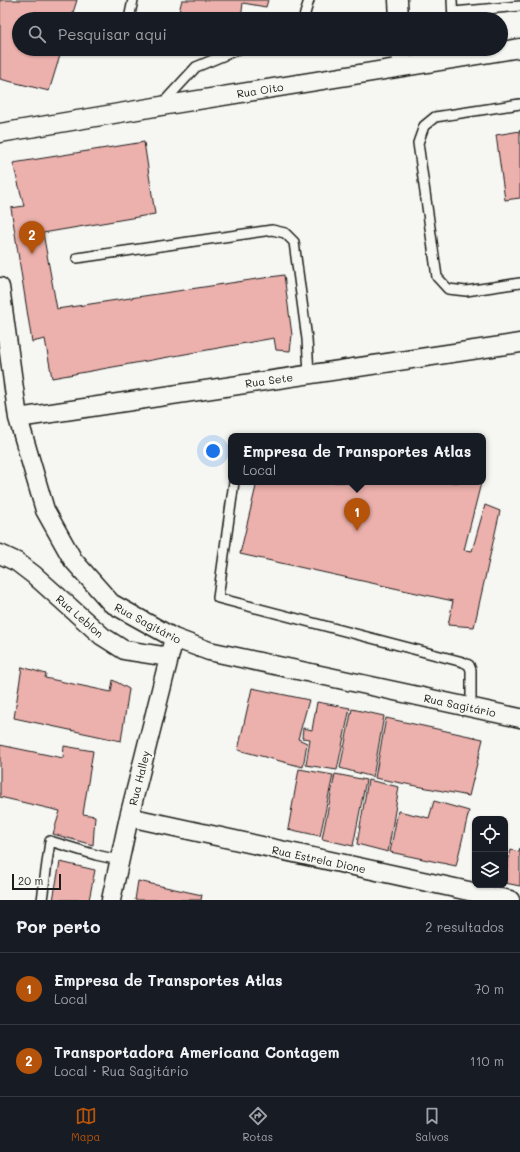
<!DOCTYPE html>
<html lang="pt">
<head>
<meta charset="utf-8">
<style>
  body { margin:0; font-family:Mali,sans-serif; background:#20242c; color:#f1f3f6 }
  .controls { position:absolute; right:12px; bottom:12px; display:grid; overflow:hidden; border-radius:8px; box-shadow:0 1px 3px #0004 }
  .controls button { width:36px; height:36px; display:grid; place-items:center; padding:0; border:0; border-bottom:1px solid #363941; background:#171b24; color:#f1f3f6; font:20px sans-serif }
  .scale { position:absolute; left:12px; bottom:10px; width:49px; box-sizing:border-box; padding-left:4px; border:2px solid #1c1c1c; border-top:0; font-size:11px; line-height:14px; white-space:nowrap; color:#1c1c1c; -webkit-text-stroke:3px #f6f6f2; paint-order:stroke }
  .you { position:absolute; left:213px; top:451px; width:14px; height:14px; margin:-10px; border:3px solid #fff; border-radius:50%; background:#1a73e8; box-shadow:0 0 0 6px #1a73e833 }
  .badge { display:grid; place-items:center; width:26px; height:26px; border-radius:50%; background:#b45309; color:#fff; font-size:13px; font-weight:700 }
  .pin { position:absolute; translate:-50% -33px; filter:drop-shadow(0 1px 2px #0008) }
  .pin::after { content:''; position:absolute; top:21px; width:14px; height:12px; background:inherit; clip-path:polygon(0 0,100% 0,50% 100%) }
  .popup { position:absolute; left:228px; top:433px; width:258px; height:52px; box-sizing:border-box; display:grid; place-content:center; border-radius:8px; background:#171b24; filter:drop-shadow(0 1px 3px #0005); font-size:13px; white-space:nowrap; color:#9ea1a6 }
  .popup b { font-size:15px; color:#f1f3f6 }
  .popup::after { content:''; position:absolute; left:50%; top:100%; margin-left:-8px; border:8px solid transparent; border-top-color:#171b24 }
  .list { margin:0; padding:0; list-style:none }
  h2 { display:flex; justify-content:space-between; align-items:center; height:52px; margin:0; padding:0 16px; font-size:17px }
  h2 small { font-size:13px; font-weight:400; color:#9ea1a6 }
  .list li { display:grid; grid-template-columns:26px 1fr auto; gap:12px; align-items:center; box-sizing:border-box; height:72px; padding:0 16px; border-top:1px solid #363941 }
  .list b { display:block; font-size:15px; white-space:nowrap }
  .list p { margin:0; font-size:13px; white-space:nowrap; color:#9ea1a6 }
  .list em { font-size:13px; font-style:normal; color:#9ea1a6 }
  .icon { flex:none; width:22px; height:22px; fill:none; stroke:currentColor; stroke-width:2; stroke-linecap:round; stroke-linejoin:round }
  .map { position:relative; flex:none; width:520px; height:900px; overflow:hidden }
  .search { position:absolute; background:#171b24; box-shadow:0 1px 3px #0004; left:12px; right:12px; top:12px; height:44px; display:flex; align-items:center; gap:10px; box-sizing:border-box; padding:0 14px; border-radius:22px; color:#9ea1a6; font-size:15px }
  .sheet { height:196px; background:#171b24 }
  nav { display:flex; justify-content:space-around; align-items:center; box-sizing:border-box; height:56px; border-top:1px solid #363941; background:#171b24; font-size:11px; color:#9ea1a6 }
  nav a { display:grid; justify-items:center; gap:2px }
  nav .on { color:#b45309 }
  .map>svg:first-child { display:block }
  .building { fill:#ecb1ac; stroke:#1c1c1c }
  .lines { fill:none; stroke-linecap:round; stroke-linejoin:round }
  .lane-casing { stroke:#1c1c1c; stroke-width:12 }
  .street-casing { stroke:#1c1c1c; stroke-width:21 }
  .lane { stroke:#f6f6f2; stroke-width:9 }
  .street { stroke:#f6f6f2; stroke-width:18 }
  .labels { text-anchor:middle; dominant-baseline:central; stroke-width:4; stroke-linejoin:round; paint-order:stroke }
  .street-label { font-size:11px; fill:#1c1c1c; stroke:#f6f6f2 }
</style>
</head>
<body>
<div class="map">
<svg width="520" height="900" viewBox="0 0 520 900">
  <rect width="100%" height="100%" fill="#f6f6f2"/>
  <filter id="ink" filterUnits="userSpaceOnUse"><feTurbulence type="fractalNoise" baseFrequency=".025" numOctaves="2"/><feDisplacementMap in="SourceGraphic" scale="8" xChannelSelector="R" yChannelSelector="G"/><feConvolveMatrix kernelMatrix="1 2 1 2 8 2 1 2 1" color-interpolation-filters="sRGB"/></filter>
  <g filter="url(#ink)">
    <path class="building" d="M 0,0 L 77,0 L 71,19 L 19,19 L 19,49 L 62,49 L 49,91 L 0,79 Z
      M 182,0 L 268,0 L 266,7 L 243,3 L 241,19 L 223,19 L 196,12 L 194,19 L 177,19 Z
      M 520,130 L 520,198 L 505,200 L 496,135 L 520,131 Z
      M 144,142 L 155,214 L 43,233 L 57,309 L 284,275 L 292,335 L 290,351 L 276,350 L 274,338 L 52,378 L 45,339 L 32,342 L 11,208 L 24,206 L 13,163 Z
      M 257,482 L 475,482 L 481,483 L 464,550 L 472,551 L 485,505 L 500,511 L 474,627 L 448,625 L 453,601 L 240,554 Z
      M 22,667 L 46,674 L 45,678 L 111,692 L 113,680 L 129,689 L 121,741 L 14,718 Z
      M 252,688 L 309,700 L 298,739 L 307,743 L 303,767 L 238,750 Z
      M 317,702 L 350,708 L 337,770 L 306,765 L 310,739 L 302,738 L 303,728 L 312,730 Z
      M 352,709 L 384,716 L 373,777 L 340,768 Z
      M 386,718 L 483,739 L 469,796 L 375,778 Z
      M 0,745 L 63,758 L 64,746 L 93,751 L 83,814 L 95,816 L 93,845 L 53,834 L 60,811 L 0,797 Z
      M 299,769 L 333,775 L 320,836 L 288,829 Z
      M 335,774 L 366,780 L 353,846 L 322,839 Z
      M 368,780 L 399,787 L 388,852 L 357,844 Z
      M 434,801 L 469,811 L 456,866 L 390,852 L 398,811 L 429,818 Z
      M 520,848 L 520,886 L 505,883 L 505,874 L 511,850 L 519,852 Z
      M 60,862 L 95,870 L 89,900 L 53,900 Z
      M 138,881 L 202,895 L 201,900 L 135,900 Z"/>
    <g class="lines">
      <defs>
        <path id="lane" d="M 452,0 L 453,19
          M 453,12 L 520,6
          M 129,19 L 133,0
          M 302,19 L 304,17 L 309,0
          M 162,104 L 196,67 L 239,49
          M 520,104 L 435,117 L 424,126 L 418,143 L 437,277 L 448,289 L 466,291 L 520,283
          M 77,258 L 272,230 L 285,233 L 294,242 L 307,339 L 309,374
          M 234,482 L 218,598 L 463,662 L 469,665 L 471,670 L 471,707
          M 42,900 L 50,841 L 96,855 L 119,860"/>
        <path id="street" d="M 398,0 L 399,19
          M 401,49 L 402,67
          M 0,133 L 161,106 L 520,48
          M 0,287 L 18,418 L 45,510 L 73,560 L 111,603 L 174,638 L 209,651 L 520,718
          M 18,418 L 520,343
          M 0,554 L 17,562 L 34,575 L 102,636 L 124,650 L 169,657
          M 129,817 L 510,900
          M 111,900 L 129,817 L 174,638"/>
      </defs>
      <use href="#lane" class="lane-casing"/>
      <use href="#street" class="street-casing"/>
      <use href="#lane" class="lane"/>
      <use href="#street" class="street"/>
    </g>
  </g>
  <g class="labels">
    <g class="street-label">
      <text transform="translate(260 90) rotate(-9)">Rua Oito</text>
      <text transform="translate(269 380) rotate(-8)">Rua Sete</text>
      <text transform="translate(80 616) rotate(41)">Rua Leblon</text>
      <text transform="translate(148 623) rotate(28)">Rua Sagitário</text>
      <text transform="translate(460 705) rotate(12)">Rua Sagitário</text>
      <text transform="translate(139 778) rotate(-76)">Rua Halley</text>
      <text transform="translate(319 859) rotate(12)">Rua Estrela Dione</text>
    </g>
  </g>
</svg>
<div class="controls">
<button><svg class="icon" aria-label="locate" viewBox="0 0 24 24"><circle cx="12" cy="12" r="6"/><path d="M12 2v4M12 18v4M2 12h4M18 12h4"/></svg></button>
<button><svg class="icon" aria-label="layers" viewBox="0 0 24 24"><path d="M12 4l9 5-9 5-9-5zM3 14l9 5 9-5"/></svg></button>
</div>
<div class="scale">20 m</div>
<div class="you"></div>
<div class="pin badge" style="left:357px;top:531px">1</div>
<div class="popup"><b>Empresa de Transportes Atlas</b>Local</div>
<div class="pin badge" style="left:32px;top:254px">2</div>
<div class="search"><svg class="icon" aria-label="search" viewBox="0 0 24 24"><circle cx="10" cy="10" r="6"/><path d="M15 15l6 6"/></svg>Pesquisar aqui</div>
</div>
<section class="sheet">
<h2>Por perto<small>2 resultados</small></h2>
<ul class="list">
<li><span class="badge">1</span><div><b>Empresa de Transportes Atlas</b><p>Local</p></div><em>70 m</em></li>
<li><span class="badge">2</span><div><b>Transportadora Americana Contagem</b><p>Local · Rua Sagitário</p></div><em>110 m</em></li>
</ul>
</section>
<nav>
<a class="on"><svg class="icon" aria-label="map" viewBox="0 0 24 24"><path d="M3 6l6-2 6 2 6-2v14l-6 2-6-2-6 2zM9 4v14M15 6v14"/></svg>Mapa</a>
<a><svg class="icon" aria-label="directions" viewBox="0 0 24 24"><path d="M12 3l9 9-9 9-9-9zM9 14v-3h6M13 9l2 2-2 2"/></svg>Rotas</a>
<a><svg class="icon" aria-label="saved" viewBox="0 0 24 24"><path d="M7 4h10v16l-5-4-5 4z"/></svg>Salvos</a>
</nav>
</body>
</html>
